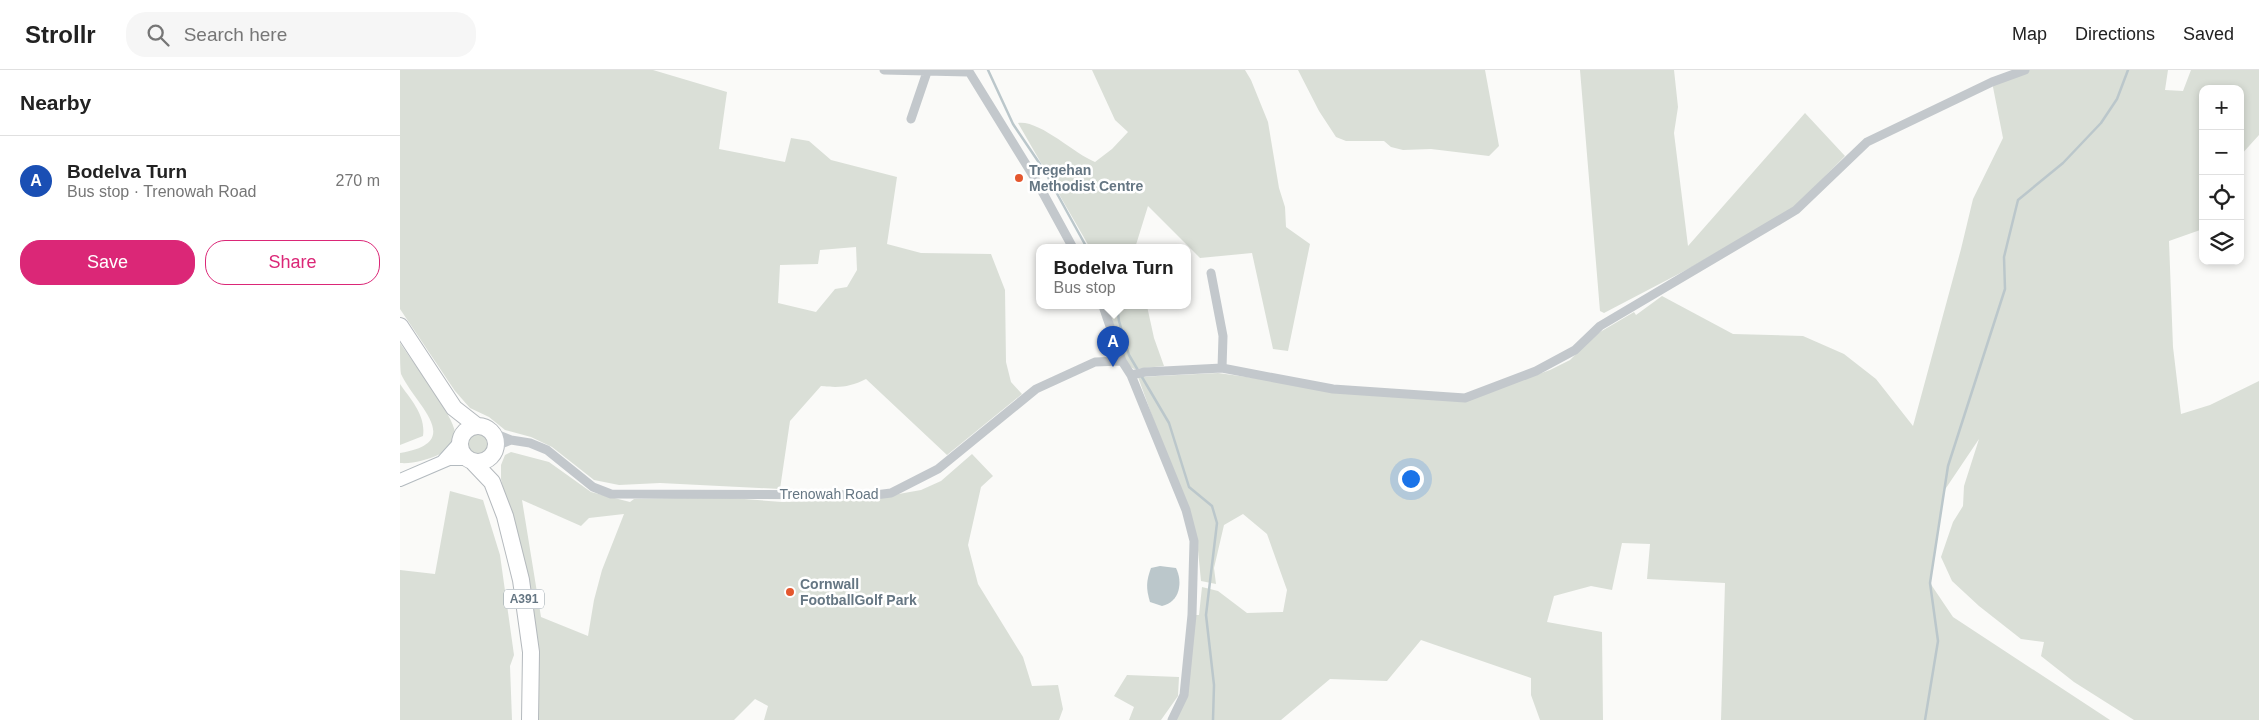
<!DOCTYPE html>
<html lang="en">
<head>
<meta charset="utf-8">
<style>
  body { margin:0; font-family:Helvetica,sans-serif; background:#f6f6f6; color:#222 }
  .controls { position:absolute; right:15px; top:15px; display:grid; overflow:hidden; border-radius:10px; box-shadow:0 2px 8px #0003 }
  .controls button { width:45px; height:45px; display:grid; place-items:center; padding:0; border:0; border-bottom:1px solid #e0e0e0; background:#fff; color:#222; font:25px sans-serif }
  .you { position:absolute; left:1010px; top:408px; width:18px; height:18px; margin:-12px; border:4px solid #fff; border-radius:50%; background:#1a73e8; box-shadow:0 0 0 8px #1a73e833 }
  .badge { display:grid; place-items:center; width:32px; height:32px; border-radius:50%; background:#db2777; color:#fff; font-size:16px; font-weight:700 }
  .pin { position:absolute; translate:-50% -41px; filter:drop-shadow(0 1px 2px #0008) }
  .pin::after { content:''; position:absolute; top:26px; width:18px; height:15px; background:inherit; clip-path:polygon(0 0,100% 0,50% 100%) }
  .popup { position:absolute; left:636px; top:174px; width:155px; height:65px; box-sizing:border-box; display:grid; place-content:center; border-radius:10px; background:#fff; filter:drop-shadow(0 1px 4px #0005); font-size:16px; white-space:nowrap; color:#767676 }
  .popup b { font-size:19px; color:#222 }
  .popup::after { content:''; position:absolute; left:50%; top:100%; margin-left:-10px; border:10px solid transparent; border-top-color:#fff }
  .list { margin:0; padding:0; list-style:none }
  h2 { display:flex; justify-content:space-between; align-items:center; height:65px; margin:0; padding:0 20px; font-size:21px }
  h2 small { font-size:16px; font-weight:400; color:#767676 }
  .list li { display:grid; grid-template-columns:32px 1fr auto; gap:15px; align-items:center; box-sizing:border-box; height:90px; padding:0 20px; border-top:1px solid #e0e0e0 }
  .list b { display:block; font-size:19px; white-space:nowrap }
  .list p { margin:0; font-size:16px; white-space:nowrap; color:#767676 }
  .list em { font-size:16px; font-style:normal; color:#767676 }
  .actions { display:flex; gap:10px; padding:15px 20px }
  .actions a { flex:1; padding:11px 0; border:1px solid #db2777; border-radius:20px; text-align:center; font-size:18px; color:#db2777 }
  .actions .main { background:#db2777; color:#fff }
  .icon { flex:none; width:28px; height:28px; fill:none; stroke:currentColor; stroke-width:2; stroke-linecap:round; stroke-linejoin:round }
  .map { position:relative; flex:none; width:1859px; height:650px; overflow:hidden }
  header { display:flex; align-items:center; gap:30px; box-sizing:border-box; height:70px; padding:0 25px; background:#fff; border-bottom:1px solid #e0e0e0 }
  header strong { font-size:24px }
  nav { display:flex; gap:28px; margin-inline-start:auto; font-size:18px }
  .search { width:350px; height:45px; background:#f6f6f6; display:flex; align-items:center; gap:12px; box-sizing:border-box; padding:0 18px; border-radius:20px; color:#767676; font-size:19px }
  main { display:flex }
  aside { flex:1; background:#fff }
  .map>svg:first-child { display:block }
  .green { fill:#dadfd7; fill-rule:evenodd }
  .water { fill:#bbc7cb }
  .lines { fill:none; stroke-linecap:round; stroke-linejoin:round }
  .stream { stroke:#bbc7cb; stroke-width:2.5 }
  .secondary-casing { stroke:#b3babf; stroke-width:14 }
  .highway-casing { stroke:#b4b9bd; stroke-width:18 }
  .street { stroke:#c3c8cc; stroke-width:9 }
  .secondary { stroke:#fff; stroke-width:12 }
  .highway { stroke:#fff; stroke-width:16 }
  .poi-dot { fill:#e4572e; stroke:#fff; stroke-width:2 }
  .labels { text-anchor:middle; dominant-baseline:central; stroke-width:5; stroke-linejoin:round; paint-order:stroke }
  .shield { fill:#fff; stroke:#939fa8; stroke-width:1 }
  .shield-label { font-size:12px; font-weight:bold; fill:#657683 }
  .poi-label { font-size:14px; font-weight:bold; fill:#657683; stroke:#fff; text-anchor:start }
  .street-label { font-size:14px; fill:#657683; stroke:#fff }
</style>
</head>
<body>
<header>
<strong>Strollr</strong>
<div class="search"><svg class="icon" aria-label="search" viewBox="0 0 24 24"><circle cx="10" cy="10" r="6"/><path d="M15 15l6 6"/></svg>Search here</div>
<nav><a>Map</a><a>Directions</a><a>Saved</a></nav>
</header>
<main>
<aside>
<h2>Nearby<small></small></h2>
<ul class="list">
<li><span class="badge" style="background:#1a4fb4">A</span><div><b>Bodelva Turn</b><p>Bus stop · Trenowah Road</p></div><em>270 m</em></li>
</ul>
<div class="actions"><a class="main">Save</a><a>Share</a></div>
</aside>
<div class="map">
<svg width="1859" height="650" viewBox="0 0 1859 650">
  <rect width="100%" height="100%" fill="#fafaf8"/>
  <path class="green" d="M 0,0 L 253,0 L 327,22 L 319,79 L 385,92 L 391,68 L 409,71 L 431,90 L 497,107 L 487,174 L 521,183 L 591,184 L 605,220 L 606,292 L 611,312 L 622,324 L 547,385 L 466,309 C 450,317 440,318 421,316 L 390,351 L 380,419 L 260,413 L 219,415 L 194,410 L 152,377 L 131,367 L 105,360 L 89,347 L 70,338 L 55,321 L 0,239 ZM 456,177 L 457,200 L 447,217 L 435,219 L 416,242 L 378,233 L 380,195 L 418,194 L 420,180 Z
    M 692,0 L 845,0 L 851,10 L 868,52 L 879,118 L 885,137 L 886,157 L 910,174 L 888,281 L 873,279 L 852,183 L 800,188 L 748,136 L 735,178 L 690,178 L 618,53 C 640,50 673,83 695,92 L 712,79 L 728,62 L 715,50 Z
    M 898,0 L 1085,0 L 1099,76 L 1089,86 L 1031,79 L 1003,80 L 991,77 L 984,71 L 946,71 L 936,67 L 919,41 Z
    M 1180,0 L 1274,0 L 1278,37 L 1274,63 L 1288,176 L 1405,43 L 1445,86 L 1395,137 L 1290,198 L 1204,243 L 1200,241 Z
    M 1625,0 L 1768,0 L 1765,20 L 1783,21 L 1791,0 L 1859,0 L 1859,65 L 1840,86 L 1840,19 L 1803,19 L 1803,159 L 1769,171 L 1773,277 L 1781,344 L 1810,335 L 1859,311 L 1859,650 L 1734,650 L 1674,612 L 1641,586 L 1644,572 L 1621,569 L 1579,536 L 1552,511 L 1541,487 L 1553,452 L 1563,436 L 1564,416 L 1579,369 L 1544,421 L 1530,513 L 1553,547 L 1710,650 L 1321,650 L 1325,513 L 1247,509 L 1250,474 L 1222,473 L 1212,520 L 1191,516 L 1154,526 L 1147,552 L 1202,562 L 1203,650 L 1140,650 L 1131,625 L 1131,608 L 1021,570 L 987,611 L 930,609 L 881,650 L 771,650 L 784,625 L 792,545 L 799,545 L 802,517 L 818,521 L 847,543 L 883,542 L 887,520 L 867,464 L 843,444 L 824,455 L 814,498 L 816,514 L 801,511 L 797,470 L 738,307 L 818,303 L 933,319 L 1066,330 L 1150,300 L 1170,290 L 1195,265 L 1234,242 L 1236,245 L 1262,226 L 1333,264 L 1403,266 L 1444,284 L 1476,309 L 1513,356 L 1561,179 L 1573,129 L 1603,68 L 1592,12 Z
    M 708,236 L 747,236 L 754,268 L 764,296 L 734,299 C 721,293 714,250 708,236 Z
    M 0,273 C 12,291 53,345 55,362 C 56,371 46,382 38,385 C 26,390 13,394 0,393 L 0,383 C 66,372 16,336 1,304 C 0,297 0,282 0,273 Z
    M 0,314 C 11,330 26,345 23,366 L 0,375 Z
    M65 373a12 12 0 1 1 24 0a12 12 0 1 1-24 0Z
    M 111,382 L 149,392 L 191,422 L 230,432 L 234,429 L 318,427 L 382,432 L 465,430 L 521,420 L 541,411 L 572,384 L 593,406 L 581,417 L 568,475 L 578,514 L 623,587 L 632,616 L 658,615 L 663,639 L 659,650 L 364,650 L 368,636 L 355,629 L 334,650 L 136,650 L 125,504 L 101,409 L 101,395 L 105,385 ZM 122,430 L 181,456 L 189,448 L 224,444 L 202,500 L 194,530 L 188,566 L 141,547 Z
    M 50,421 L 83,430 L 100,485 L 114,585 L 110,596 L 112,650 L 0,650 L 0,500 L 35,504 Z
    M 727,605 L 779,607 L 778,626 L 761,650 L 729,650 L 734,637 L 714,626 Z"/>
  <path class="water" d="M 760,496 L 776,498 C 783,512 780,532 762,536 L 750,532 C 746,519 746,511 751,498 Z"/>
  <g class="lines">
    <path class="stream" d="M 588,0 L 613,54 L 644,100 L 687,178
      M 717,236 L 719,251 L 729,285 L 769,353 L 789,417 L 812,436 L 817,453 L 806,545 L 814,615 L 813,650
      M 1525,650 L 1538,571 L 1530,513 L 1548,396 L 1605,219 L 1604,187 L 1618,130 L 1663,93 L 1701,53 L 1717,29 L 1728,0"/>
    <defs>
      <path id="secondary" d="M 43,391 L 60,372
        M 0,410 L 49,389 L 69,389"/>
      <path id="highway" d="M 0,256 L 54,338 L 77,356
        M60 374a18 18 0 1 1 36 0a18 18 0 1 1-36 0Z
        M 72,391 L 92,412 L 105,446 L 121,510 L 131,582 L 130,650"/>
    </defs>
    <use href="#secondary" class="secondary-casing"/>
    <use href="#highway" class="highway-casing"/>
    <path class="street" d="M 484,0 L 568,2
      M 568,0 L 637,112 L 673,178
      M 511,49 L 527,2
      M 811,203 L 823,266 L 822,298
      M 703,236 L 722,291 L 731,305 L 786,440 L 794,471 L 792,545 L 784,625 L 772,650
      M 731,305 L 745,302 L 822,298 L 933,319 L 1065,328 L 1136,301 L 1175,280 L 1200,256 L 1396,140 L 1467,72 L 1592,12 L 1625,0
      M 91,362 L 111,370 L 130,373 L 147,380 L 193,417 L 211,424 L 475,425 L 491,423 L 538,399 L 636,319 L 695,292 L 722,291
      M 96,376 L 111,370"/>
    <use href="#secondary" class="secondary"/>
    <use href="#highway" class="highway"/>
  </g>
  <g class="poi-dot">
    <circle cx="619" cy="108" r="5"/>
    <circle cx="390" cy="522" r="5"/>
  </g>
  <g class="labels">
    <rect class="shield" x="104" y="519.5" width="40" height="19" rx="4"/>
    <g class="shield-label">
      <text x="124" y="529">A391</text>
    </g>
    <g class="poi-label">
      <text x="629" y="100">Tregehan<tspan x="629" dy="16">Methodist Centre</tspan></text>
      <text x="400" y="514">Cornwall<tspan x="400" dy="16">FootballGolf Park</tspan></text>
    </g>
    <g class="street-label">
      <text x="429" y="424">Trenowah Road</text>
    </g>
  </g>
</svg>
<div class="controls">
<button>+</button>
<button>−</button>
<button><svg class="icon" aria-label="locate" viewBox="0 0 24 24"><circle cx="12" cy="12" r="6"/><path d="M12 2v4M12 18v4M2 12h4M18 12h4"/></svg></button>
<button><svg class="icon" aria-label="layers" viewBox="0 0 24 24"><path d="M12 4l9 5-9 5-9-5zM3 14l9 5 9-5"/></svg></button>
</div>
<div class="you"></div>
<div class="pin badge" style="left:713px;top:297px;background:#1a4fb4">A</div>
<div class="popup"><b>Bodelva Turn</b>Bus stop</div>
</div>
</main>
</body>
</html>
